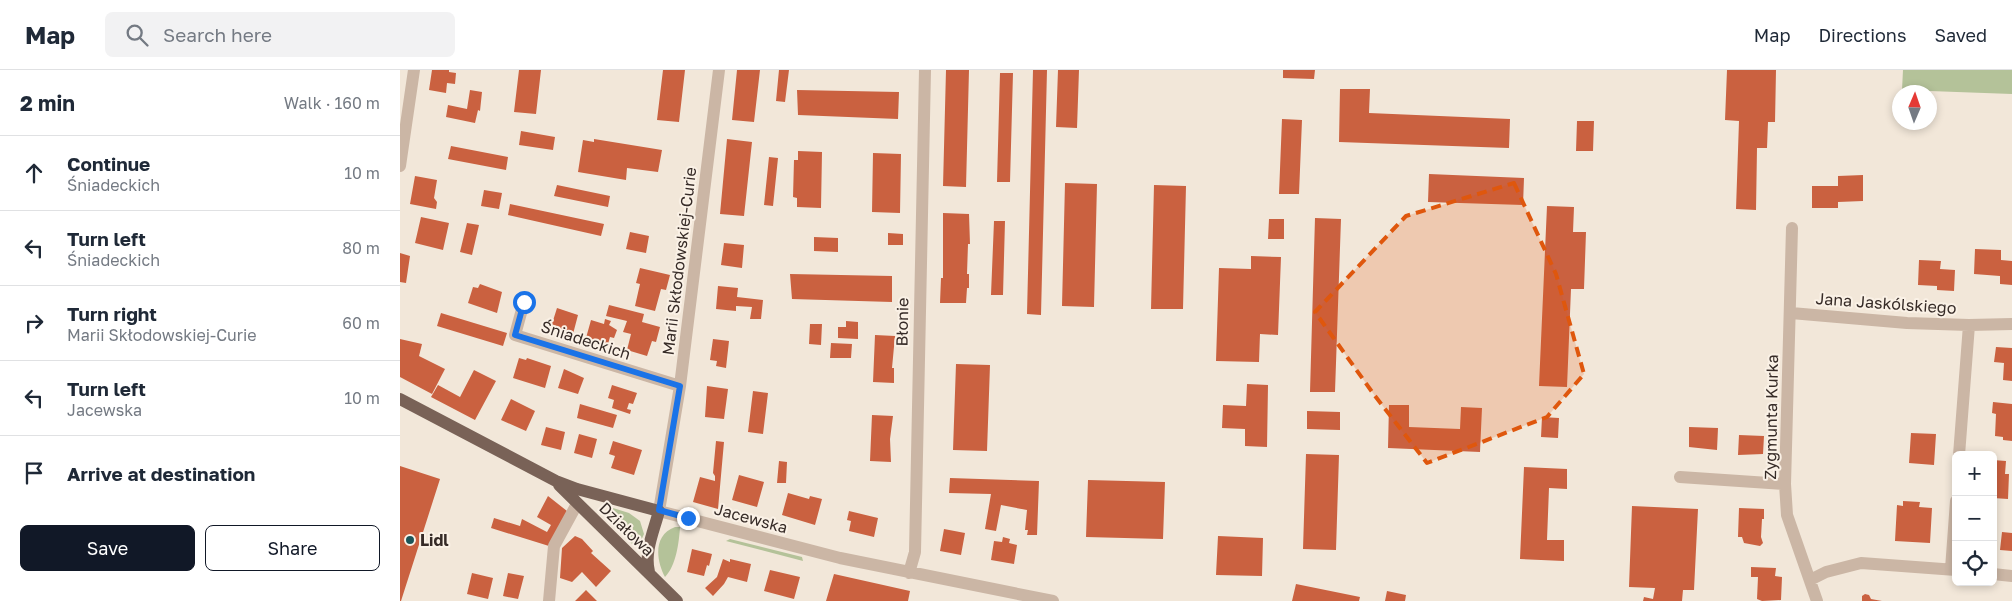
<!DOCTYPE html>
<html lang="en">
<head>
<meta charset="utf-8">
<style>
  body { margin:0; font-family:"Golos Text",sans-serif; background:#f2f2f3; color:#1f2937 }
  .controls { position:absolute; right:15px; bottom:15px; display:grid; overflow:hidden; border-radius:8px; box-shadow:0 2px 8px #0003 }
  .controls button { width:45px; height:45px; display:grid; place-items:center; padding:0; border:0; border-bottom:1px solid #e0e1e3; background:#fff; color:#1f2937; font:25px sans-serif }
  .compass { position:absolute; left:1492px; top:15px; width:45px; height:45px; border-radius:50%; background:#fff; box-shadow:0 2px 8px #0003; rotate:2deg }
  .stop { position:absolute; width:15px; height:15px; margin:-11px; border:4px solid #1a73e8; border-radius:50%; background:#fff }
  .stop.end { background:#1a73e8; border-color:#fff; box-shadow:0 1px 5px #0008 }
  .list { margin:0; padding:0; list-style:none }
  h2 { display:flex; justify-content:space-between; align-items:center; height:65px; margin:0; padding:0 20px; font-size:21px }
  h2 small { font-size:16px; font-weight:400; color:#747a83 }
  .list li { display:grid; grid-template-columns:32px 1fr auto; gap:15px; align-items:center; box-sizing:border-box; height:75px; padding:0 20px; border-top:1px solid #e0e1e3 }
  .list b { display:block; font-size:19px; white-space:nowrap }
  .list p { margin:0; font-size:16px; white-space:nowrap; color:#747a83 }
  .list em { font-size:16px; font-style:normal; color:#747a83 }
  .actions { display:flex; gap:10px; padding:15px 20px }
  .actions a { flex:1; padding:11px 0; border:1px solid #111827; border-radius:8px; text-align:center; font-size:18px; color:#111827 }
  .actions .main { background:#111827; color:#fff }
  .icon { flex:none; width:28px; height:28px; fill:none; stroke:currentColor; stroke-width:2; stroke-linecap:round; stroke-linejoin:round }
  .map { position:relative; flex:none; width:1612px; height:531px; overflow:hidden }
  header { display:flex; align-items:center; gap:30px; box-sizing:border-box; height:70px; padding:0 25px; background:#fff; border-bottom:1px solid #e0e1e3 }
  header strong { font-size:24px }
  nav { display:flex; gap:28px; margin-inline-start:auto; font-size:18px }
  .search { width:350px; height:45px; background:#f2f2f3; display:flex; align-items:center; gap:12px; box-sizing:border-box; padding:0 18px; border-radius:8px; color:#747a83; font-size:19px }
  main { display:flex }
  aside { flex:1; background:#fff }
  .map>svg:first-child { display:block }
  .green { fill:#b4c299 }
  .building { fill:#ca6140 }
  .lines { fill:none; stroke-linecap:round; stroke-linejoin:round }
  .minor { stroke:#cbb6a5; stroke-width:12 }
  .major { stroke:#796257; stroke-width:12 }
  .route { stroke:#1a73e8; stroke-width:6 }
  .marked { fill:#df570d; fill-opacity:0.2; stroke:#df570d; stroke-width:4; stroke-dasharray:10 6; stroke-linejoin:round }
  .poi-dot { fill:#1b5559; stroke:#faf1e6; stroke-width:2 }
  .labels { text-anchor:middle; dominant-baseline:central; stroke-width:4; stroke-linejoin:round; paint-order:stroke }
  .street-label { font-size:16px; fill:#362b27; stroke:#faf1e6 }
  .poi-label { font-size:16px; font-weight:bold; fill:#362b27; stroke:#faf1e6; text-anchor:start }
</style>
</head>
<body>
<header>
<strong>Map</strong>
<div class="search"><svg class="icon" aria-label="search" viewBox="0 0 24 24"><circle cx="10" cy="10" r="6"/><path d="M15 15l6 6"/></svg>Search here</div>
<nav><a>Map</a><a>Directions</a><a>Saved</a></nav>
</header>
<main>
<aside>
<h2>2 min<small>Walk · 160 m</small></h2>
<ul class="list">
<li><svg class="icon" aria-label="ahead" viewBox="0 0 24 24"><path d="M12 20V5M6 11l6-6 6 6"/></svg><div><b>Continue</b><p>Śniadeckich</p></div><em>10 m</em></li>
<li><svg class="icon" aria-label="left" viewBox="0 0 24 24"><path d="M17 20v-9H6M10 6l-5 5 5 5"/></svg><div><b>Turn left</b><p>Śniadeckich</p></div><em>80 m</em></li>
<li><svg class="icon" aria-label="right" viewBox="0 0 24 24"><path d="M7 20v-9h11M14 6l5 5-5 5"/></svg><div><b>Turn right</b><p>Marii Skłodowskiej-Curie</p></div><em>60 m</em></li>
<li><svg class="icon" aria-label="left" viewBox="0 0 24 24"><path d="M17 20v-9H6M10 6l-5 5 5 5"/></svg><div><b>Turn left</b><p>Jacewska</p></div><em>10 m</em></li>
<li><svg class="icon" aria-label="arrive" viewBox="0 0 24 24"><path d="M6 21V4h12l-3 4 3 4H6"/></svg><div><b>Arrive at destination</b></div></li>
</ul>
<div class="actions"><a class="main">Save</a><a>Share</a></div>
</aside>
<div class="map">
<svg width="1612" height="531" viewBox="0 0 1612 531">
  <rect width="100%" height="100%" fill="#f2e7d9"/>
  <path class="green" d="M 1503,0 L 1612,0 L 1612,24 L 1502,20 Z
    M 213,438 L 229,443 L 240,451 L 244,464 L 239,475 L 234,476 L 207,447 L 209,440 Z
    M 275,457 L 280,457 C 279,473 276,496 265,507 C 256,490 253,465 275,457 Z
    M 330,469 L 402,487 L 403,491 L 326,471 Z"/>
  <path class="building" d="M 32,0 L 49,0 L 49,2 L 56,3 L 55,14 L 47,13 L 46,23 L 29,20 Z
    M 119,0 L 141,0 L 136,44 L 114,42 Z
    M 263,0 L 285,0 L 279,52 L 257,50 Z
    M 337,0 L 360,0 L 354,52 L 332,50 Z
    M 379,0 L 389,0 L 385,32 L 376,31 Z
    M 546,0 L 569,0 L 566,117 L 543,116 Z
    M 633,0 L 647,0 L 641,245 L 627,244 Z
    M 658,0 L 679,0 L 677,58 L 656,57 Z
    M 883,0 L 915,0 L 914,9 L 883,8 Z
    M 1327,0 L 1376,0 L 1375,52 L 1368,52 L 1367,78 L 1357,78 L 1356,140 L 1336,139 L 1339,51 L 1325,50 Z
    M 600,3 L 613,3 L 610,112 L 597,112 Z
    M 940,19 L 970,19 L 969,43 L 1110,49 L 1109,78 L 939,72 Z
    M 70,20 L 82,22 L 80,41 L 78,40 L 75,53 L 46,47 L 48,35 L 67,39 Z
    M 397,20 L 499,22 L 498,49 L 398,45 Z
    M 882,49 L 902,50 L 899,124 L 879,124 Z
    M 1177,51 L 1194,51 L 1193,81 L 1176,81 Z
    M 121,61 L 155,67 L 153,80 L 119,75 Z
    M 194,69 L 262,80 L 258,102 L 227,98 L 226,110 L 178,102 L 183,70 L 194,72 Z
    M 327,69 L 352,72 L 344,146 L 320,144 Z
    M 51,76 L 108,87 L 106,100 L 48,89 Z
    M 398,81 L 422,82 L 421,138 L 397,137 L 397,128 L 393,127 L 394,90 L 398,90 Z
    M 473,83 L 501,84 L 500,143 L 472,142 Z
    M 369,87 L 378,88 L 373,136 L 364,135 Z
    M 1029,104 L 1124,108 L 1123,135 L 1028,132 Z
    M 1463,105 L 1463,131 L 1438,132 L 1438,138 L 1412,138 L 1412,116 L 1438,116 L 1438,106 Z
    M 15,106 L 37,110 L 34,128 L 37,132 L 36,139 L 10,134 Z
    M 665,113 L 697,114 L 694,237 L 662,236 Z
    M 157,115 L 210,126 L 208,137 L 154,126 Z
    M 754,115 L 786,116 L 783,239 L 751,239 Z
    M 84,120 L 102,123 L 99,139 L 81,136 Z
    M 110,134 L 204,154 L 201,166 L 108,145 Z
    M 1147,136 L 1174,137 L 1173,162 L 1186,162 L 1184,219 L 1171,219 L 1167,317 L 1139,316 Z
    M 543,143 L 569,144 L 570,174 L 568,174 L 567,204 L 569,204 L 569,218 L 567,218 L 566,233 L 540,233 L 541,208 L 543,208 Z
    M 21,147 L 49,153 L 43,180 L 15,173 Z
    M 915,148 L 941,149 L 935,322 L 910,322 Z
    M 869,149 L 884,149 L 884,169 L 868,169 Z
    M 594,151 L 605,151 L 603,225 L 591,225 Z
    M 67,153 L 79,155 L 72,185 L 60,182 Z
    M 230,162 L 249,166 L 246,183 L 226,179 Z
    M 488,163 L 503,164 L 503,175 L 488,175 Z
    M 414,167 L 438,168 L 438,182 L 414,181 Z
    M 324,173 L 344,175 L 342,198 L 321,195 Z
    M 1575,179 L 1601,180 L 1601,190 L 1612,191 L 1612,215 L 1600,214 L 1600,206 L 1574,204 Z
    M 0,183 L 10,186 L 6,213 L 0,212 Z
    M 851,186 L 881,187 L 878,265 L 860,264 L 859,292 L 816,291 L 819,198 L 851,199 Z
    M 1519,190 L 1541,191 L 1540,199 L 1555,200 L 1554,221 L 1537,220 L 1537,216 L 1518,215 Z
    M 240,198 L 270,205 L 266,220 L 261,219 L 255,241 L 235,236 L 240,214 L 236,213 Z
    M 390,204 L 492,206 L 492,232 L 392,229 Z
    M 80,214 L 102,222 L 97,243 L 68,233 L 73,217 L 78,218 Z
    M 318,216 L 338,218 L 337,227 L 363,230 L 361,249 L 350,249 L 352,237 L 336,236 L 336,241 L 316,239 Z
    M 209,235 L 244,244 L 242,252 L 260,257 L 256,272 L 252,271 L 247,286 L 227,280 L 231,264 L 223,262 L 227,251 L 206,246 Z
    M 157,238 L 178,245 L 173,264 L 151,257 Z
    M 41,243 L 107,263 L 103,276 L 37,256 Z
    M 205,249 L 211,251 L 209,255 L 217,260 L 214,268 L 210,267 L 208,274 L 186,268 L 191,250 L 204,254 Z
    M 446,251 L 458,252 L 458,269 L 438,268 L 438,257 L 446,257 Z
    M 410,254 L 422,254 L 421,275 L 409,274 Z
    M 475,265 L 495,266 L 492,298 L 494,298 L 494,313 L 473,312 Z
    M 0,269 L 22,274 L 19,286 L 45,299 L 32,324 L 0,307 Z
    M 313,269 L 329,271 L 326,298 L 316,296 L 317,291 L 310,290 Z
    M 431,273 L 452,274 L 451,288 L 430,288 Z
    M 1596,277 L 1612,278 L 1612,311 L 1603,310 L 1604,293 L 1594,292 Z
    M 119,288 L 126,290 L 127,288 L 151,296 L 145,318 L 113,308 Z
    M 556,294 L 590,295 L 587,381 L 553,380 Z
    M 164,299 L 184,308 L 178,324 L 158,318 Z
    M 74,300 L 96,311 L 75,350 L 31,327 L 38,315 L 60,327 Z
    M 847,314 L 868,315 L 867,377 L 845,376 L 845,359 L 822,358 L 823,335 L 846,336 Z
    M 212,315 L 237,323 L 233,334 L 229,333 L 227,339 L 231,340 L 230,344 L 212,338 L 214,330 L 208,328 Z
    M 307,316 L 328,319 L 324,349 L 305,347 Z
    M 353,321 L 368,323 L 363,364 L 348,362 Z
    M 111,329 L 135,341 L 126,361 L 101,350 Z
    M 1593,332 L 1612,334 L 1612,371 L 1603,370 L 1603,367 L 1595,366 L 1596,344 L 1592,343 Z
    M 180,334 L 217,345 L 213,358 L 177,348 Z
    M 989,335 L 1009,335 L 1009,357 L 1060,359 L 1061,337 L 1082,338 L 1080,382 L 988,378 Z
    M 907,341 L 940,342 L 940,360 L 907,359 Z
    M 472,345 L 493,346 L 490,369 L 491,392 L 470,391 Z
    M 1142,347 L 1159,348 L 1158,368 L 1141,367 Z
    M 146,357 L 165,362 L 161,380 L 141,375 Z
    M 1289,357 L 1318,358 L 1317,380 L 1289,377 Z
    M 1511,363 L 1536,364 L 1534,395 L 1509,393 Z
    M 179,364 L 197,369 L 192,388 L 174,383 Z
    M 1339,365 L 1364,366 L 1363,384 L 1338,385 Z
    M 213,371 L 242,380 L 234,405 L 211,398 L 215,386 L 209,384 Z
    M 316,371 L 324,372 L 318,439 L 293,432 L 300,407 L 315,411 L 315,406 L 313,403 Z
    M 906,384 L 939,385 L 936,480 L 903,479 Z
    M 1593,390 L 1606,391 L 1605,404 L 1609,404 L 1608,429 L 1593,428 Z
    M 379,391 L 387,392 L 386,413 L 377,413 Z
    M 0,396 L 40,409 L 1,531 L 0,531 Z
    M 1124,397 L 1167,399 L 1167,419 L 1149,418 L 1147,470 L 1164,470 L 1164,491 L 1120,489 Z
    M 339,405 L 364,412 L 357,437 L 332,430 Z
    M 550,408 L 639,411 L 637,465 L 627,465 L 628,460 L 625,460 L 627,440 L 601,435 L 596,461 L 585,459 L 591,424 L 549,423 Z
    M 688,410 L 765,412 L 763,469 L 686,467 Z
    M 388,423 L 409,429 L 410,426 L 422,429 L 415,455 L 382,445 Z
    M 148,426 L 167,441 L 149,476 L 91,458 L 94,448 L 120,456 L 122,449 L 147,462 L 151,455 L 137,447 Z
    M 1503,431 L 1520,432 L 1519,437 L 1532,438 L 1530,473 L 1495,471 L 1497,435 L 1503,436 Z
    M 1232,436 L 1298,439 L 1294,520 L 1283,520 L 1282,531 L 1243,531 L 1244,527 L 1253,529 L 1255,518 L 1229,517 Z
    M 1339,438 L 1364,439 L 1364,449 L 1362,449 L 1361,467 L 1363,473 L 1360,476 L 1344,473 L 1342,467 L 1338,467 Z
    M 449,441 L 478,448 L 474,467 L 449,461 L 451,451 L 447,450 Z
    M 544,459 L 565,463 L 561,485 L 540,481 Z
    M 1602,462 L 1612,463 L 1612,481 L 1600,480 Z
    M 175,466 L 182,469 L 193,481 L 191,483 L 211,501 L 196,517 L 182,502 L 172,512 L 160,508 L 162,478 Z
    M 818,466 L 863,468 L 862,506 L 816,505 Z
    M 603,467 L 610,469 L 609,473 L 617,475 L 614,494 L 591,490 L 594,471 L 602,472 Z
    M 292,479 L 312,484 L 309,496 L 307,495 L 304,506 L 287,502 Z
    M 323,489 L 330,492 L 330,489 L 351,494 L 347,512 L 328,507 L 324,514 L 313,526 L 305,518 L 317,507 Z
    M 1351,497 L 1376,498 L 1375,506 L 1382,507 L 1381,530 L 1362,531 L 1357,529 L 1358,507 L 1351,507 Z
    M 370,500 L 400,507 L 394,529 L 364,521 Z
    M 72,503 L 93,508 L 88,529 L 67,524 Z
    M 108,503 L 124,506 L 118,529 L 103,526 Z
    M 434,504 L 510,521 L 508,531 L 426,531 Z
    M 896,514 L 960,527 L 959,531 L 892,531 Z
    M 186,520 L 197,531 L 175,531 Z
    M 987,521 L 1006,525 L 1005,531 L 985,531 Z
    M 1465,524 L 1469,525 L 1471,529 L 1482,531 L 1462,531 L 1462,526 Z"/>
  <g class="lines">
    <path class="minor" d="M 319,0 L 280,316 L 259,441 L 440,488 L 653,531
      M 0,96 L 14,0
      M 1392,158 L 1385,414 L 1387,445 L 1417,531
      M 124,232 L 115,265 L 280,316
      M 1391,243 L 1507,253 L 1569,255 L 1559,385
      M 1569,255 L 1612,254
      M 1280,407 L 1385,414
      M 1551,499 L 1556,431
      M 509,503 L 515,482 L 525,0
      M 1593,504 L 1612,506
      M 1410,510 L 1426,502 L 1461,493 L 1556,500
      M 149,531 L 154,476 L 177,434"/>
    <path class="major" d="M 0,329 L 156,411 L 177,419 L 259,441 C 254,461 244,481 249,502
      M 159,415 L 277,531"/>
  </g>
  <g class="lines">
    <path class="route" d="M 124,232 L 115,265 L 280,316 L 259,440 L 288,448"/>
  </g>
  <path class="marked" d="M 1114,113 L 1156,204 L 1184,304 L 1147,347 L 1027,393 L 975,326 L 915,242 L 1006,146 Z"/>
  <circle class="poi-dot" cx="10" cy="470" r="5"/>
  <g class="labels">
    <g class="street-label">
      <text transform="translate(279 191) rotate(-83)">Marii Skłodowskiej-Curie</text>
      <text transform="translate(1486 233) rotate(4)">Jana Jaskólskiego</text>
      <text transform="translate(502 252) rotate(-89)">Błonie</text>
      <text transform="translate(186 270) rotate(18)">Śniadeckich</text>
      <text transform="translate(1371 347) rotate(-89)">Zygmunta Kurka</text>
      <text transform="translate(351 448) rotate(15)">Jacewska</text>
      <text transform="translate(227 459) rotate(44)">Działowa</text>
    </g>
    <g class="poi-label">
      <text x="20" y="470">Lidl</text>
    </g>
  </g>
</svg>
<div class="controls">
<button>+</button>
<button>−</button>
<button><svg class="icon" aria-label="locate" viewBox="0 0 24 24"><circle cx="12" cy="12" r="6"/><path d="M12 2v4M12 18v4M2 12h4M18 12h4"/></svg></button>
</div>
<svg class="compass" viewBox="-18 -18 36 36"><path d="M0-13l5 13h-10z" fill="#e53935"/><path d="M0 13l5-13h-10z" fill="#747a83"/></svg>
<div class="stop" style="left:124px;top:232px"></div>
<div class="stop end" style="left:288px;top:448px"></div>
</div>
</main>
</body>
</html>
